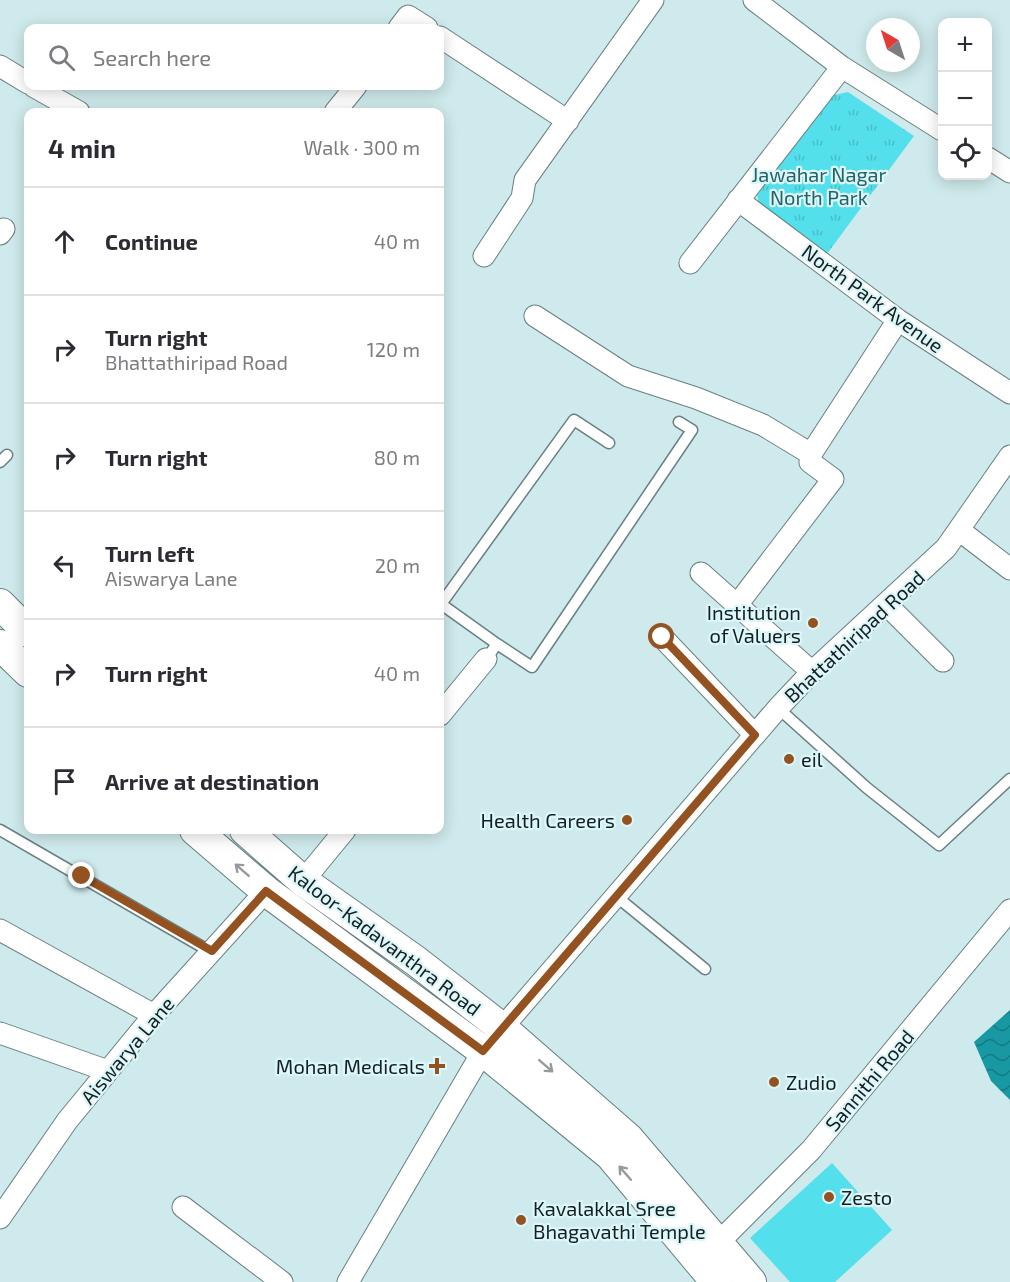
<!DOCTYPE html>
<html lang="en">
<head>
<meta charset="utf-8">
<style>
  body { margin:0; font-family:"Exo 2",sans-serif; background:#f7f7f7; color:#2b2b33 }
  .controls { position:absolute; right:18px; top:18px; display:grid; overflow:hidden; border-radius:12px; box-shadow:0 3px 15px #0003 }
  .controls button { width:54px; height:54px; display:grid; place-items:center; padding:0; border:0; border-bottom:2px solid #e1e1e2; background:#fff; color:#2b2b33; font:30px sans-serif }
  .compass { position:absolute; left:866px; top:18px; width:54px; height:54px; border-radius:50%; background:#fff; box-shadow:0 3px 15px #0003; rotate:321deg }
  .stop { position:absolute; width:18px; height:18px; margin:-14px; border:4px solid #955221; border-radius:50%; background:#fff }
  .stop.end { background:#955221; border-color:#fff; box-shadow:0 2px 6px #0008 }
  .list { margin:0; padding:0; list-style:none }
  h2 { display:flex; justify-content:space-between; align-items:center; height:78px; margin:0; padding:0 24px; font-size:26px }
  h2 small { font-size:20px; font-weight:400; color:#7c7c81 }
  .list li { display:grid; grid-template-columns:39px 1fr auto; gap:18px; align-items:center; box-sizing:border-box; height:108px; padding:0 24px; border-top:2px solid #e1e1e2 }
  .list b { display:block; font-size:22px; white-space:nowrap }
  .list p { margin:0; font-size:20px; white-space:nowrap; color:#7c7c81 }
  .list em { font-size:20px; font-style:normal; color:#7c7c81 }
  .icon { flex:none; width:33px; height:33px; fill:none; stroke:currentColor; stroke-width:2; stroke-linecap:round; stroke-linejoin:round }
  .map { position:relative; flex:none; width:1010px; height:1282px; overflow:hidden }
  .search { position:absolute; background:#fff; box-shadow:0 3px 15px #0003; left:24px; top:24px; width:420px; height:66px; display:flex; align-items:center; gap:15px; box-sizing:border-box; padding:0 21px; border-radius:12px; color:#7c7c81; font-size:22px }
  .panel { position:absolute; background:#fff; box-shadow:0 3px 15px #0003; left:24px; top:108px; width:420px; height:726px; border-radius:12px }
  .map>svg:first-child { display:block }
  .grass { fill:url(#grass-tufts) }
  .pitch { fill:#53dfeb }
  .water { fill:url(#water-waves) }
  .lines { fill:none; stroke-linecap:round; stroke-linejoin:round }
  .service-casing { stroke:#688082; stroke-width:13 }
  .minor-casing { stroke:#688082; stroke-width:23 }
  .secondary-casing { stroke:#688082; stroke-width:32 }
  .service { stroke:#fff; stroke-width:10 }
  .minor { stroke:#fff; stroke-width:21 }
  .secondary { stroke:#fff; stroke-width:30 }
  .oneway { stroke:#969a9b }
  .route { stroke:#955221; stroke-width:8 }
  .poi-dot { fill:#955221; stroke:#dcf7f9; stroke-width:2 }
  .labels { text-anchor:middle; dominant-baseline:central; stroke-width:4.5; stroke-linejoin:round; paint-order:stroke }
  .park-label { font-size:20px; fill:#246267; stroke:#dcf7f9 }
  .street-label { font-size:20px; fill:#151f20; stroke:#dcf7f9 }
  .poi-label { font-size:20px; fill:#151f20; stroke:#dcf7f9; text-anchor:start }
</style>
</head>
<body>
<div class="map">
<svg width="1010" height="1282" viewBox="0 0 1010 1282">
  <defs>
    <pattern id="grass-tufts" width="24" height="20" patternUnits="userSpaceOnUse" patternTransform="scale(1.5)"><rect width="24" height="20" fill="#53dfeb"/><path d="M3 7l-1-3M5 7V3M7 7l1-3M15 17l-1-3M17 17v-4M19 17l1-3" fill="none" stroke="#47bfc9"/></pattern>
    <pattern id="water-waves" width="16" height="10" patternUnits="userSpaceOnUse" patternTransform="scale(1.5)"><rect width="16" height="10" fill="#1798a2"/><path d="M0 5q4-4 8 0t8 0" fill="none" stroke="#147b84"/></pattern>
  </defs>
  <rect width="100%" height="100%" fill="#cfeaec"/>
  <path class="grass" d="M 848,92 L 914,136 L 824,258 L 760,209 L 756,189 L 830,96 Z"/>
  <path class="pitch" d="M 832,1163 L 892,1230 L 835,1282 L 790,1282 L 750,1238 Z"/>
  <path class="water" d="M 1010,1010 L 1010,1100 L 991,1081 L 974,1042 Z"/>
  <g class="lines">
    <defs>
      <path id="service" d="M 0,462 L 7,455
        M 497,644 L 441,604 L 574,420 L 609,443
        M 486,659 L 497,644 L 532,667 L 692,430 L 679,422
        M 778,708 L 867,788 L 939,845 L 1010,779
        M 0,830 L 211,952
        M 617,897 L 705,969"/>
      <path id="minor" d="M 754,0 L 842,67 L 942,130
        M 399,28 L 408,16 L 427,28
        M 440,37 L 568,121
        M 0,66 L 28,83
        M 33,86 L 79,112
        M 335,112 L 356,86
        M 988,158 L 1010,172
        M 738,200 L 898,320 L 1010,393
        M 0,234 L 4,229
        M 484,256 L 522,198 L 525,180 L 653,0
        M 690,263 L 842,67
        M 535,316 L 628,376 L 696,398 L 763,425 L 811,454 L 898,320
        M 959,530 L 1010,569
        M 701,573 L 812,672
        M 737,605 L 833,479 L 810,462 L 811,454
        M 887,605 L 943,661
        M 662,637 L 755,735
        M 440,715 L 486,659
        M 303,881 L 345,830
        M 0,930 L 154,1015
        M 502,1028 L 778,708 L 812,672 L 946,548 L 1010,456
        M 0,1033 L 108,1071
        M 183,1207 L 282,1282
        M 0,1218 L 67,1121 L 154,1015 L 266,891
        M 719,1242 L 811,1150 L 1010,910
        M 348,1282 L 483,1051"/>
      <path id="secondary" d="M 0,604 L 28,632
        M 0,645 L 28,672
        M 195,830 L 266,891 L 483,1051 L 610,1155 L 716,1282
        M 245,830 L 303,881 L 416,961 L 502,1028 L 628,1138 L 751,1282"/>
    </defs>
    <use href="#service" class="service-casing"/>
    <use href="#minor" class="minor-casing"/>
    <use href="#secondary" class="secondary-casing"/>
    <use href="#service" class="service"/>
    <use href="#minor" class="minor"/>
    <use href="#secondary" class="secondary"/>
  </g>
  <defs><path id="oneway-shaft" d="M-6 0H5M1.5-3L5.5 0L1.5 3" fill="none" stroke-width="1.6" stroke-linecap="round" stroke-linejoin="round" transform="scale(1.5)"/></defs>
  <g class="oneway">
    <use href="#oneway-shaft" transform="translate(242 870) rotate(-139)"/>
    <use href="#oneway-shaft" transform="translate(546 1066) rotate(41)"/>
    <use href="#oneway-shaft" transform="translate(625 1173) rotate(-131)"/>
  </g>
  <g class="lines">
    <path class="route" d="M 82,876 L 212,951 L 266,891 L 483,1051 L 755,735 L 662,637"/>
  </g>
  <g class="poi-dot">
    <circle cx="813" cy="623" r="6"/>
    <circle cx="789" cy="759" r="6"/>
    <circle cx="627" cy="820" r="6"/>
    <path d="M434 1057h6v6h6v6h-6v6h-6v-6h-6v-6h6z"/>
    <circle cx="774" cy="1082" r="6"/>
    <circle cx="829" cy="1197" r="6"/>
    <circle cx="521" cy="1220" r="6"/>
  </g>
  <g class="labels">
    <g class="park-label">
      <text x="819" y="174">Jawahar Nagar<tspan x="819" dy="23">North Park</tspan></text>
    </g>
    <g class="street-label">
      <text transform="translate(873 298) rotate(36)">North Park Avenue</text>
      <text transform="translate(854 636) rotate(-43)">Bhattathiripad Road</text>
      <text transform="translate(385 940) rotate(37)">Kaloor-Kadavanthra Road</text>
      <text transform="translate(127 1050) rotate(-50)">Aiswarya Lane</text>
      <text transform="translate(869 1080) rotate(-50)">Sannithi Road</text>
    </g>
    <g class="poi-label">
      <text x="801" y="612" text-anchor="end">Institution<tspan x="801" dy="23">of Valuers</tspan></text>
      <text x="801" y="759">eil</text>
      <text x="615" y="820" text-anchor="end">Health Careers</text>
      <text x="425" y="1066" text-anchor="end">Mohan Medicals</text>
      <text x="786" y="1082">Zudio</text>
      <text x="841" y="1197">Zesto</text>
      <text x="533" y="1208">Kavalakkal Sree<tspan x="533" dy="23">Bhagavathi Temple</tspan></text>
    </g>
  </g>
</svg>
<div class="controls">
<button>+</button>
<button>−</button>
<button><svg class="icon" aria-label="locate" viewBox="0 0 24 24"><circle cx="12" cy="12" r="6"/><path d="M12 2v4M12 18v4M2 12h4M18 12h4"/></svg></button>
</div>
<svg class="compass" viewBox="-18 -18 36 36"><path d="M0-13l5 13h-10z" fill="#e53935"/><path d="M0 13l5-13h-10z" fill="#7c7c81"/></svg>
<div class="stop" style="left:662px;top:637px"></div>
<div class="stop end" style="left:82px;top:876px"></div>
<div class="search"><svg class="icon" aria-label="search" viewBox="0 0 24 24"><circle cx="10" cy="10" r="6"/><path d="M15 15l6 6"/></svg>Search here</div>
<section class="panel">
<h2>4 min<small>Walk · 300 m</small></h2>
<ul class="list">
<li><svg class="icon" aria-label="ahead" viewBox="0 0 24 24"><path d="M12 20V5M6 11l6-6 6 6"/></svg><div><b>Continue</b></div><em>40 m</em></li>
<li><svg class="icon" aria-label="right" viewBox="0 0 24 24"><path d="M7 20v-9h11M14 6l5 5-5 5"/></svg><div><b>Turn right</b><p>Bhattathiripad Road</p></div><em>120 m</em></li>
<li><svg class="icon" aria-label="right" viewBox="0 0 24 24"><path d="M7 20v-9h11M14 6l5 5-5 5"/></svg><div><b>Turn right</b></div><em>80 m</em></li>
<li><svg class="icon" aria-label="left" viewBox="0 0 24 24"><path d="M17 20v-9H6M10 6l-5 5 5 5"/></svg><div><b>Turn left</b><p>Aiswarya Lane</p></div><em>20 m</em></li>
<li><svg class="icon" aria-label="right" viewBox="0 0 24 24"><path d="M7 20v-9h11M14 6l5 5-5 5"/></svg><div><b>Turn right</b></div><em>40 m</em></li>
<li><svg class="icon" aria-label="arrive" viewBox="0 0 24 24"><path d="M6 21V4h12l-3 4 3 4H6"/></svg><div><b>Arrive at destination</b></div></li>
</ul>
</section>
</div>
</body>
</html>
